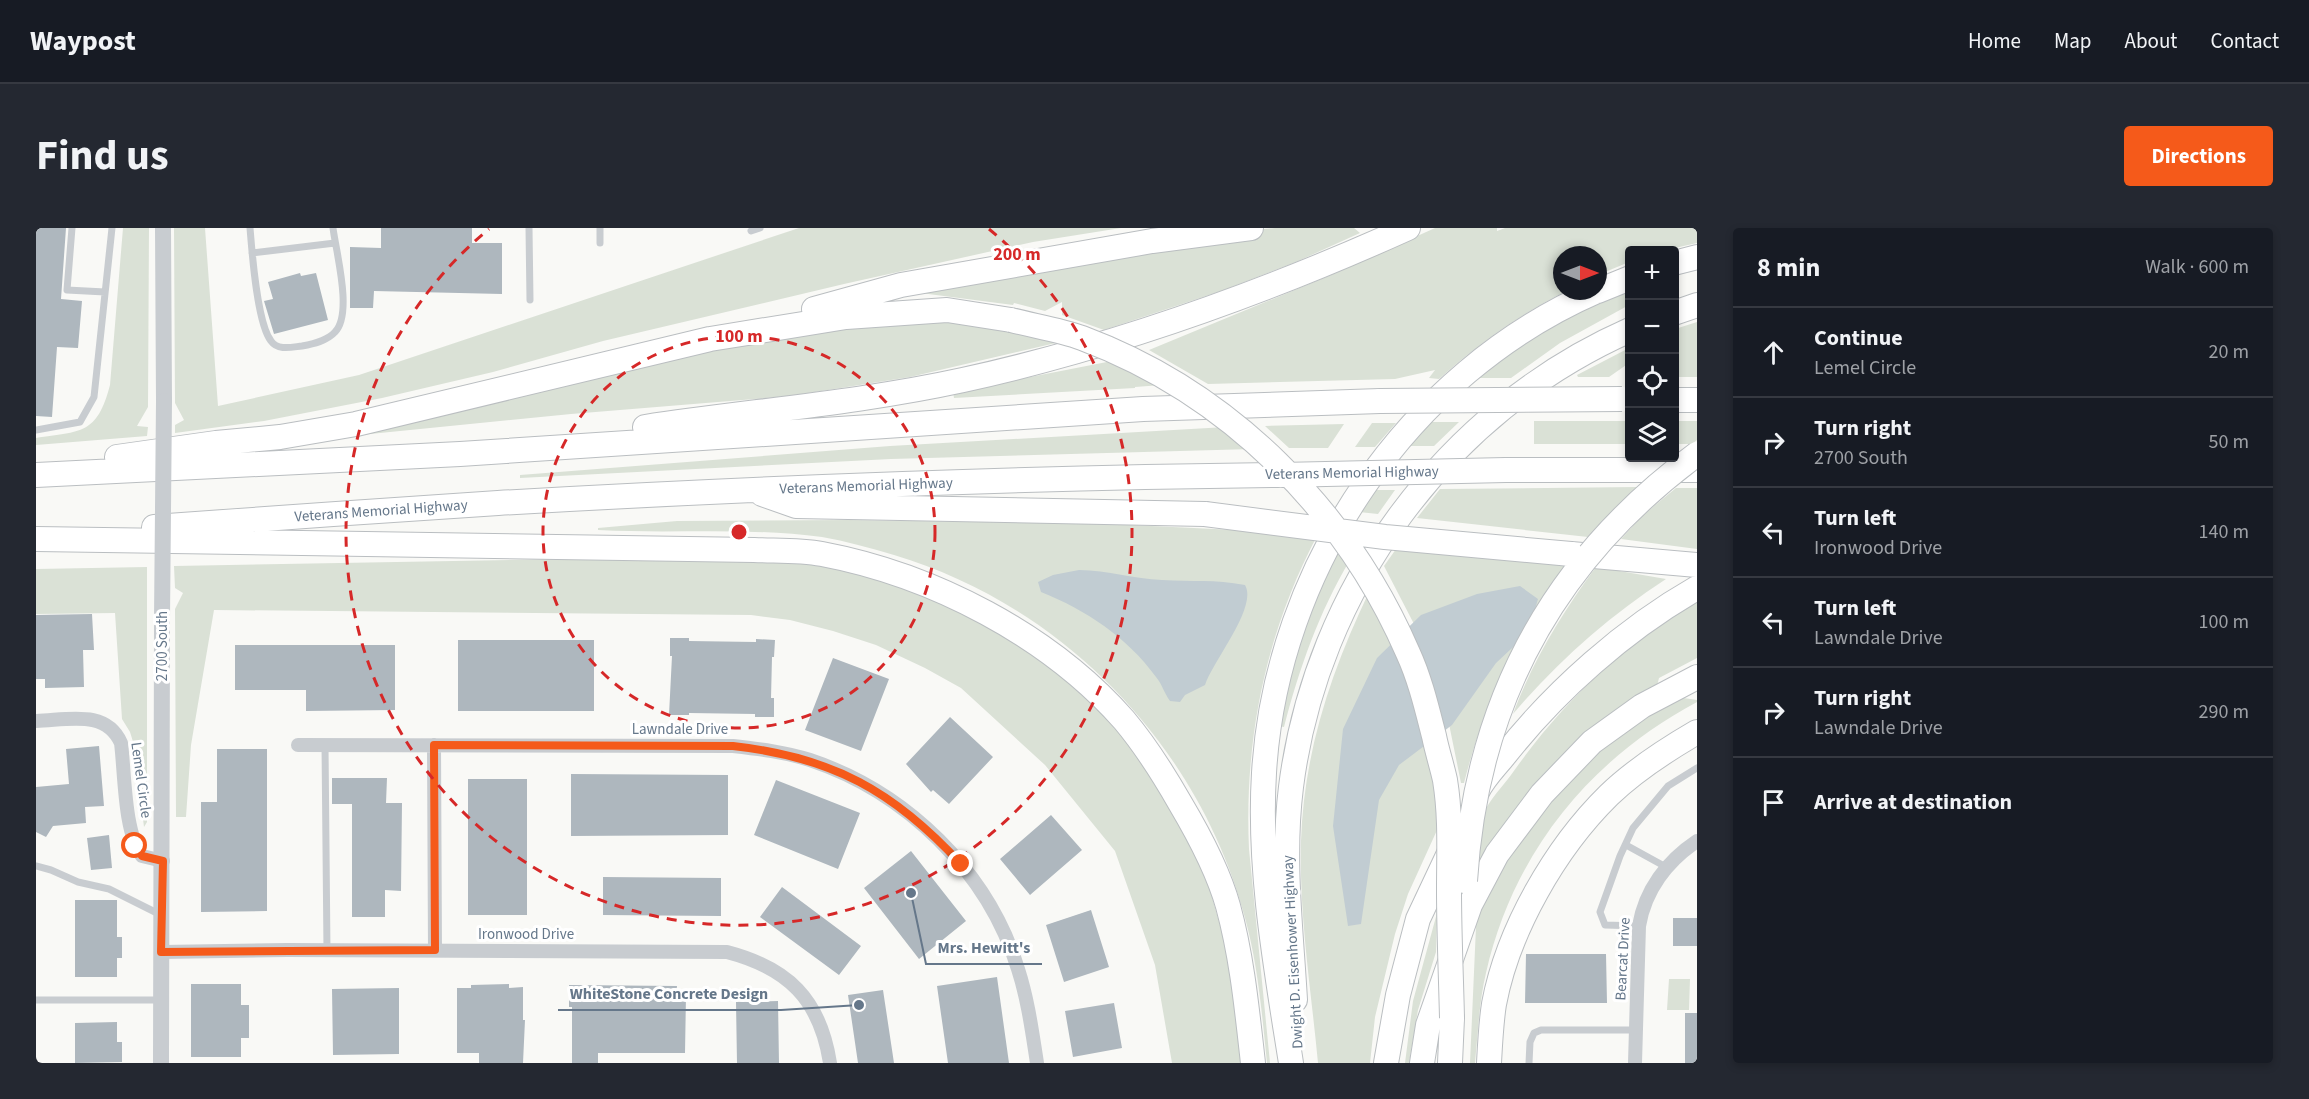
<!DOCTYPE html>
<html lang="en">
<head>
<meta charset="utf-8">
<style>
  body { margin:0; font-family:"Source Sans 3",sans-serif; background:#242831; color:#f1f3f6 }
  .controls { position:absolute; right:18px; top:18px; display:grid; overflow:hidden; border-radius:6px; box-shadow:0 3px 9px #0003 }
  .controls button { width:54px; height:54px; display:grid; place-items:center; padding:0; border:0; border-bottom:2px solid #363941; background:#171b24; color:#f1f3f6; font:30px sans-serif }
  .compass { position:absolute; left:1517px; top:18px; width:54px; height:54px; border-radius:50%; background:#171b24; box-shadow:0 3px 9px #0003; rotate:90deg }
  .stop { position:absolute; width:18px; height:18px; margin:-14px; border:4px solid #f55a1a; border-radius:50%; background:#fff }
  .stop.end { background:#f55a1a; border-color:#fff; box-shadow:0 2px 6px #0008 }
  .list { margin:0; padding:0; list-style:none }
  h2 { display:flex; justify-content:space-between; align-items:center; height:78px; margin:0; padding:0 24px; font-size:26px }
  h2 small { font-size:20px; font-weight:400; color:#9ea1a6 }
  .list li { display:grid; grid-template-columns:39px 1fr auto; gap:18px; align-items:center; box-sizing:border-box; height:90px; padding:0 24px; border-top:2px solid #363941 }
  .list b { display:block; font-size:22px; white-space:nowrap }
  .list p { margin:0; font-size:20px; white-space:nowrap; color:#9ea1a6 }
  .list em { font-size:20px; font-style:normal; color:#9ea1a6 }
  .icon { flex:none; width:33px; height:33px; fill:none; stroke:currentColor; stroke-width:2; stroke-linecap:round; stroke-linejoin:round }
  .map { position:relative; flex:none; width:1661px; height:835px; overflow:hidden; border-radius:6px }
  header { display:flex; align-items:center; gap:36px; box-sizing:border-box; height:84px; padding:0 30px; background:#171b24; border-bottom:2px solid #363941 }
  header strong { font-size:28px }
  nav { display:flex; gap:33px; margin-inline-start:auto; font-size:21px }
  .intro { display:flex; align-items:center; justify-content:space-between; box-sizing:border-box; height:144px; padding:0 36px }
  h1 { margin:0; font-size:42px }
  .button { padding:15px 27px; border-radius:6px; background:#f55a1a; color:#fff; font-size:21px; font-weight:700 }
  main { display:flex; gap:36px; padding:0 36px }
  aside { flex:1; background:#171b24; border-radius:6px; box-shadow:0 3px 9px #0003 }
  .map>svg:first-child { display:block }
  .green { fill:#dae1d6 }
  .water { fill:#c1ccd2 }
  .building { fill:#aeb7be }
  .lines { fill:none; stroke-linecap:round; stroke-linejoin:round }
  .motorway-casing { stroke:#babec1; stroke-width:26 }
  .service { stroke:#c8ccd0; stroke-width:7 }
  .minor { stroke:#c8ccd0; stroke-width:14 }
  .tertiary { stroke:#c8ccd0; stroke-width:16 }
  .motorway { stroke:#fff; stroke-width:24 }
  .motorway-bridge-casing { stroke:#babec1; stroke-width:26; stroke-linecap:butt }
  .tertiary-bridge { stroke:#c8ccd0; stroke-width:16 }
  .motorway-bridge { stroke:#fff; stroke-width:24 }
  .route { stroke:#f55a1a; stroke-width:8 }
  .ring { fill:none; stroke:#d62828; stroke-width:3; stroke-dasharray:10 8 }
  .labels { text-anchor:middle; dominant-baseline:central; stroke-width:6; stroke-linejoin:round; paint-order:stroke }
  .street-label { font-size:15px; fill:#65778a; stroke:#fff }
  .centre { fill:#d62828; stroke:#fff; stroke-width:3 }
  .ring-label { font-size:18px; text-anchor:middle; font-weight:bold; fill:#d62828; stroke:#fff; stroke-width:6; stroke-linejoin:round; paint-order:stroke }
  .leader { fill:none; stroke:#65778a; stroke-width:2 }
  .callout-dot { fill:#65778a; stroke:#fff; stroke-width:2 }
  .callout-label { font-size:16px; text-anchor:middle; font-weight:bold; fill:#65778a; stroke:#fff; stroke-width:6; stroke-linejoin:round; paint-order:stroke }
</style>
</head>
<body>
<header>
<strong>Waypost</strong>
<nav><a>Home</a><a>Map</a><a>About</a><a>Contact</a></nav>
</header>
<div class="intro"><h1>Find us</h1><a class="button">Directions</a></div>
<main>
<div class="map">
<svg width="1661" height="835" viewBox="0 0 1661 835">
  <rect width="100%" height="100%" fill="#f9f9f6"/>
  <path class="green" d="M 87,0 L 113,0 L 112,179 L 101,198 L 112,199 L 111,208 L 0,217 L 0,210 C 45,203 61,207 74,157 Z
    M 138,0 L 169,0 L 182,178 L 323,147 L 763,0 L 1085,0 L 997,14 L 808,56 L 567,113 L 457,144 L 346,170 L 228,193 L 139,205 L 139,197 L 148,192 L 139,175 Z
    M 1239,0 L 1318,0 L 1324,5 L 1260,34 L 1188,62 L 1068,102 L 1026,87 L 1026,74 L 1009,83 L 978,75 L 977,77 L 877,64 L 1205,3 Z
    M 1399,0 L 1461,0 L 1461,3 L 1469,0 L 1661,0 L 1661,15 L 1630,22 L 1594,22 L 1593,34 L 1562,47 L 1562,27 L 1526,27 L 1526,63 L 1530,63 C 1483,87 1442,116 1403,151 L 1393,150 L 1399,142 L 1359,151 L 1172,156 L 1113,122 L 1295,47 Z
    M 1593,61 L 1593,77 L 1524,115 L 1475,150 L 1441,150 L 1502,106 L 1532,89 Z
    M 924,92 L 1024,114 L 874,149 L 754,168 L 535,186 L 314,208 L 774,97 Z
    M 1661,94 L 1661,149 L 1639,149 L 1639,101 Z
    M 1593,120 L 1593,135 L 1573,149 L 1542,149 L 1541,147 Z
    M 1076,133 L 1126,157 L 1099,159 L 1099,160 L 918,170 L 917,164 Z
    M 1498,193 L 1593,193 L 1593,216 L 1498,216 Z
    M 1638,193 L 1661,193 L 1661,212 L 1656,216 L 1639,216 Z
    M 1394,194 L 1423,194 L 1398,218 L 1372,218 Z
    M 1336,195 L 1360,195 L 1339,219 L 1319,219 Z
    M 1308,196 L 1292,220 L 1253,220 L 1229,198 Z
    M 1190,199 L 1217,221 L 855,231 L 484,250 L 484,247 L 854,218 Z
    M 1601,259 L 1552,309 L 1381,290 L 1404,261 Z
    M 1640,260 L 1661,260 L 1661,321 L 1585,311 L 1606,288 Z
    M 1338,262 L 1359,262 L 1342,286 L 1323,284 Z
    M 813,292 L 1074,296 L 1282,306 C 1230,404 1208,510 1213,621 L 1234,835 L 1231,835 C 1226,786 1222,737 1209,690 C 1163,518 1028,378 858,327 C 834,320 810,313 786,309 C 712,299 637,306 562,302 L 562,300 L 641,293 Z
    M 1365,314 L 1530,336 C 1482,402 1448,476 1428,555 L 1425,555 L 1412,491 L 1378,396 L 1348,338 Z
    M 1300,322 L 1314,332 C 1283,384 1263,441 1248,499 L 1242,498 L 1256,434 Z
    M 703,328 L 732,329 L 818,342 L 937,385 L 1039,457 L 1085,505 L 1113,542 L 1148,600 L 1173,658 L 1192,726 L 1205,835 L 1136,835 L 1119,737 L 1079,623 L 1009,537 L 925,460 L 889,440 L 840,417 L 797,403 L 754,392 L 715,387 L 178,382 L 155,517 L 150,589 L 140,589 L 139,381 L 147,365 L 139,360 L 138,338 Z
    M 111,339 L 111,594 L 108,599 L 98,517 L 94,504 L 86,491 L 79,385 L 0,386 L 0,341 Z
    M 1560,339 L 1630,351 C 1572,389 1522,433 1477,486 C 1497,432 1526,385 1560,339 Z
    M 1333,364 L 1343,382 L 1397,545 L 1402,600 L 1372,666 L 1359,706 L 1339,789 L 1334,835 L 1282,835 C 1275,761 1263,687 1265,613 C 1268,523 1295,444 1333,364 Z
    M 1661,372 L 1661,430 L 1623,450 L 1621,458 L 1503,555 L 1467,598 L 1443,635 C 1444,620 1443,599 1448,585 C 1453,572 1467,558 1475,547 C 1527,473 1584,421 1661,372 Z
    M 1641,469 L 1661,472 L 1661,474 C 1554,531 1477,625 1450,745 C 1443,774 1442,805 1439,835 L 1434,835 L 1441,676 L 1497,589 L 1574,513 Z
    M 1401,685 L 1400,724 L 1382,782 L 1373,835 L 1369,835 L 1377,773 Z
    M 1633,751 L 1654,751 L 1653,782 L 1631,782 Z"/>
  <path class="water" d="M 1043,342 C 1072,342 1098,351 1126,352 C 1157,354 1178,351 1209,357 C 1222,379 1177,433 1169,457 L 1149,467 L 1144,474 L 1134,473 C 1128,465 1126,456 1120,449 C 1091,409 1050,382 1005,364 L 1002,354 L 1017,347 Z
    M 1484,358 L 1502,371 L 1492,405 L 1460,435 L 1416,497 L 1363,537 L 1343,572 L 1325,696 L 1312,698 L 1297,598 L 1307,501 L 1341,430 L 1385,387 L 1441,366 Z"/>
  <path class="building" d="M 0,0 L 30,0 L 25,71 L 46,73 L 42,120 L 21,119 L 16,189 L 0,188 Z
    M 345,0 L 436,0 L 436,15 L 466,15 L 466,66 L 338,63 L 337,80 L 314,80 L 314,19 L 345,20 Z
    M 264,45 L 265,48 L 280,45 L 292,92 L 238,106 L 228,73 L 237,71 L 232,54 Z
    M 56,386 L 58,422 L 47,422 L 48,459 L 9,460 L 9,451 L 0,451 L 0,387 Z
    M 634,410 L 653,410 L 653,413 L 720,414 L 720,411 L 739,412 L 738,429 L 736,429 L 735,470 L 738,470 L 738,489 L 719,489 L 719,486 L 653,485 L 653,487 L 633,487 L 636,428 L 634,428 Z
    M 422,412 L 558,412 L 558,483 L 422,483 Z
    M 199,417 L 359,417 L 359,482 L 270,483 L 270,462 L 199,462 Z
    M 797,430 L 853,451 L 825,523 L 769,502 Z
    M 914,489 L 957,529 L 913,576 L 897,562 L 895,564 L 870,536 Z
    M 63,518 L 68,578 L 49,579 L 50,595 L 17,598 L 10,609 L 0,604 L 0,559 L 33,556 L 30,521 Z
    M 181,521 L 231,521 L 231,683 L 165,684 L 165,574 L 181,574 Z
    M 535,546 L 692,547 L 692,607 L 535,608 Z
    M 296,550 L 351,550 L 350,575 L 366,575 L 365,663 L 349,662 L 349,689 L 316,689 L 316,576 L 296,576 Z
    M 432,551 L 491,551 L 491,687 L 432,687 Z
    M 740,552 L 824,585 L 802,641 L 718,607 Z
    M 1015,587 L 1046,622 L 994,667 L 964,631 Z
    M 73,607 L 76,640 L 55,642 L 51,610 Z
    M 875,623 L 930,693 L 883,731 L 828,660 Z
    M 567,649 L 685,650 L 685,688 L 567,687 Z
    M 746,659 L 825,718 L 803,747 L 724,689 Z
    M 39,672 L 81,672 L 81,709 L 86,709 L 86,730 L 81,730 L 81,749 L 39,749 Z
    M 1055,682 L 1073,739 L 1028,754 L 1010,697 Z
    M 1637,690 L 1661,690 L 1661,718 L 1637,718 Z
    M 1490,726 L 1570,726 L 1571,775 L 1489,775 Z
    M 961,749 L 973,835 L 912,835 L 901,758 Z
    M 155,756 L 205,756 L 205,777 L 213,777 L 213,810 L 205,810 L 205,829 L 155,829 Z
    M 473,756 L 473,760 L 487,759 L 487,792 L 489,792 L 487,835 L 443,835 L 443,825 L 421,825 L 421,760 L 435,760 L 435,757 Z
    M 533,757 L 641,758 L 640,767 L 650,767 L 649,825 L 562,825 L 562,835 L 536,835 L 536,779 L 533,779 Z
    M 363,760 L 363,826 L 297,827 L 296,761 Z
    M 847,762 L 858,835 L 822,835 L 812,767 Z
    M 742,773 L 743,835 L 701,835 L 700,774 Z
    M 1078,775 L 1086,820 L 1037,829 L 1029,783 Z
    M 1649,785 L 1661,785 L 1661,835 L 1649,835 Z
    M 81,794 L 81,814 L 86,814 L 86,834 L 39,835 L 39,795 Z"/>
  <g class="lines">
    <defs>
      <path id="motorway" d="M 1638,35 L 1661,29
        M 1562,63 L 1594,50
        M 778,81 L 865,57 L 1116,13 L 1215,0
        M 1638,85 L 1661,77
        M 1638,172 L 1661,172
        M 609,199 C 715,183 822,175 927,152 C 1082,118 1228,65 1372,0
        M 81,229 L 180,215 L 244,209 L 320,196 L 674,111 L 810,89 L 911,82 L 975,92
        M 1470,242 L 1661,242
        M 0,247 L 424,226 L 1107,181 L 1344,173
        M 726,266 L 760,278 L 1169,286
        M 118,299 C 233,291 347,282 462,275 C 722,260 982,250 1242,247
        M 0,311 L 718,322 C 740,323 764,322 786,326 C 897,347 1013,407 1088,492 C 1109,517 1128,547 1144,575 C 1163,607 1182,642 1192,678 C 1206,729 1211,782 1217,835
        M 1535,326 L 1661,337
        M 1441,564 C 1447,551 1459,539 1468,528 C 1519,463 1589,401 1661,360
        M 1259,772 C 1255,701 1246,631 1255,559 C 1280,361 1410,183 1594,102
        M 1255,835 C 1240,740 1222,642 1228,545 C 1240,340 1372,145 1561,63
        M 1350,835 L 1362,767 L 1382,691 L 1415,621
        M 1386,835 L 1392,797 L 1434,677 L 1461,626 L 1506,566 L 1556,514 L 1606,478 L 1661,449
        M 1414,835 L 1416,790
        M 1453,835 C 1454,816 1455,795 1458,776 C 1472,702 1519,620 1573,567 C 1599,542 1630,522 1661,504"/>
    </defs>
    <use href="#motorway" class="motorway-casing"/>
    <path class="service" d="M 36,0 L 31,62 L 69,64
      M 214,0 C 216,24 221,95 235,113 C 242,123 256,119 266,118 C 277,116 291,113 299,104 C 317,86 300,24 297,0
      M 493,0 L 494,72
      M 564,0 L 564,15
      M 715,3 L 724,0
      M 216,25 L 299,15
      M 0,202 L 44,194 L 58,169 L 76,0
      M 289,516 L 291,723
      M 1590,617 L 1630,639
      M 0,638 L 15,642 L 42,654 L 73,661 L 125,687
      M 1603,698 L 1569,697 L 1564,684 L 1584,628 L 1597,600 L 1632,558 L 1661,540
      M 0,772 L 125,772
      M 1493,835 L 1494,814 L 1498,805 L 1505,802 L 1600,802"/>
    <path class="minor" d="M 0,493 C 32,492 70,481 85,515 C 89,547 88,604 106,628 L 127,633
      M 262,517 L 697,518 C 723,521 749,524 774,532 C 870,564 952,643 982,741 C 992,772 996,803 1001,835
      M 398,517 L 399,722
      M 125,724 L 251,722 L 691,724 C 752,740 784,771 794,835
      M 1599,835 L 1603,698 C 1609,662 1631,633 1661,613"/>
    <path class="tertiary" d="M 127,0 L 128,173
      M 125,835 L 126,391"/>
    <use href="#motorway" class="motorway"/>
    <defs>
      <path id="motorway-bridge" d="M 975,92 C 998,98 1024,102 1046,110 C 1193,165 1310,282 1372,425 C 1384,451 1391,481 1398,508 C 1401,523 1406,538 1409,552 C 1415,589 1413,625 1413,662 C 1413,704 1415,747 1416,790
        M 1344,173 L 1586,171
        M 1245,247 L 1470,242
        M 1169,286 L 1349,309 L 1535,326
        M 1429,653 C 1440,475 1517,332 1661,226"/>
    </defs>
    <use href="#motorway-bridge" class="motorway-bridge-casing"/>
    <path class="tertiary-bridge" d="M 126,391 L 128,173"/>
    <use href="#motorway-bridge" class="motorway-bridge"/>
  </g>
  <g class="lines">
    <path class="route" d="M 99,618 L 106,628 L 127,633 L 125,724 L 399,722 L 398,517 L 697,518 C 796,529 858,563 925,636"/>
  </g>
  <g class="ring">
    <circle cx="703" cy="304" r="196"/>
    <path d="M953 1A393 393 0 1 1 453 1"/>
  </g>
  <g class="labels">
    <g class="street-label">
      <text transform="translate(1316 245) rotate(-1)">Veterans Memorial Highway</text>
      <text transform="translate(830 258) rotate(-2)">Veterans Memorial Highway</text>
      <text transform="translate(345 283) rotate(-4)">Veterans Memorial Highway</text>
      <text transform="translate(126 418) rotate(-90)">2700 South</text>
      <text x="644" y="501">Lawndale Drive</text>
      <text transform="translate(105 552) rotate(82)">Lemel Circle</text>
      <text x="490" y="706">Ironwood Drive</text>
      <text transform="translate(1257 724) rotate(-93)">Dwight D. Eisenhower Highway</text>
      <text transform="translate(1587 731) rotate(-87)">Bearcat Drive</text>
    </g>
  </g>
  <circle cx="703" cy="304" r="9" class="centre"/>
  <g class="ring-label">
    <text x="981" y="32">200 m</text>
    <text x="703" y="114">100 m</text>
  </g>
  <path class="leader" d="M875 665L890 736H1006M823 777L745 782H522"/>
  <g class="callout-dot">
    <circle cx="875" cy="665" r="6"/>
    <circle cx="823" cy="777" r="6"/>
  </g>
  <g class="callout-label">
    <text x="948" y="725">Mrs. Hewitt's</text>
    <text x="633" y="771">WhiteStone Concrete Design</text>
  </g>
</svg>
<div class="controls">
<button>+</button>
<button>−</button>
<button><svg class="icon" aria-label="locate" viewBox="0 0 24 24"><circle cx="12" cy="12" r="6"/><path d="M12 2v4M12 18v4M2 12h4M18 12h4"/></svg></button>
<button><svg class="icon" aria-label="layers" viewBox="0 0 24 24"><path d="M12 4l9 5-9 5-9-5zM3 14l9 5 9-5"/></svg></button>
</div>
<svg class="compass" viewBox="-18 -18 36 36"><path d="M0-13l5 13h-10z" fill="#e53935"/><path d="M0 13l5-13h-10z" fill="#9ea1a6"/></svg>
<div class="stop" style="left:99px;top:618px"></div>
<div class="stop end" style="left:925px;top:636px"></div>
</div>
<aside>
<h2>8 min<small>Walk · 600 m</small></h2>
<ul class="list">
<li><svg class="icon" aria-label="ahead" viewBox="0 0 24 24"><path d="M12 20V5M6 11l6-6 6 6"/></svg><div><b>Continue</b><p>Lemel Circle</p></div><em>20 m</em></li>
<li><svg class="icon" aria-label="right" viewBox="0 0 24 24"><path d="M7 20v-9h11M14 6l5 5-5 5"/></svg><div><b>Turn right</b><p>2700 South</p></div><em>50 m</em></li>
<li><svg class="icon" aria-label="left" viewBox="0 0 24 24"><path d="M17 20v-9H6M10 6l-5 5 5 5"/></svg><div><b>Turn left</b><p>Ironwood Drive</p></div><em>140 m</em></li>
<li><svg class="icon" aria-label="left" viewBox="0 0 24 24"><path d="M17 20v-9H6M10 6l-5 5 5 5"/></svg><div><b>Turn left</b><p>Lawndale Drive</p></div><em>100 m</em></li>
<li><svg class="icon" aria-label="right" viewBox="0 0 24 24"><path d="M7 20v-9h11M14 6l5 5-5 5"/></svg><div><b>Turn right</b><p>Lawndale Drive</p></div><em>290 m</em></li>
<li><svg class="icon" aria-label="arrive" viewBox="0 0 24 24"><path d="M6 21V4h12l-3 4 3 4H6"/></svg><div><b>Arrive at destination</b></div></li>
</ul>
</aside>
</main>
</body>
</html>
